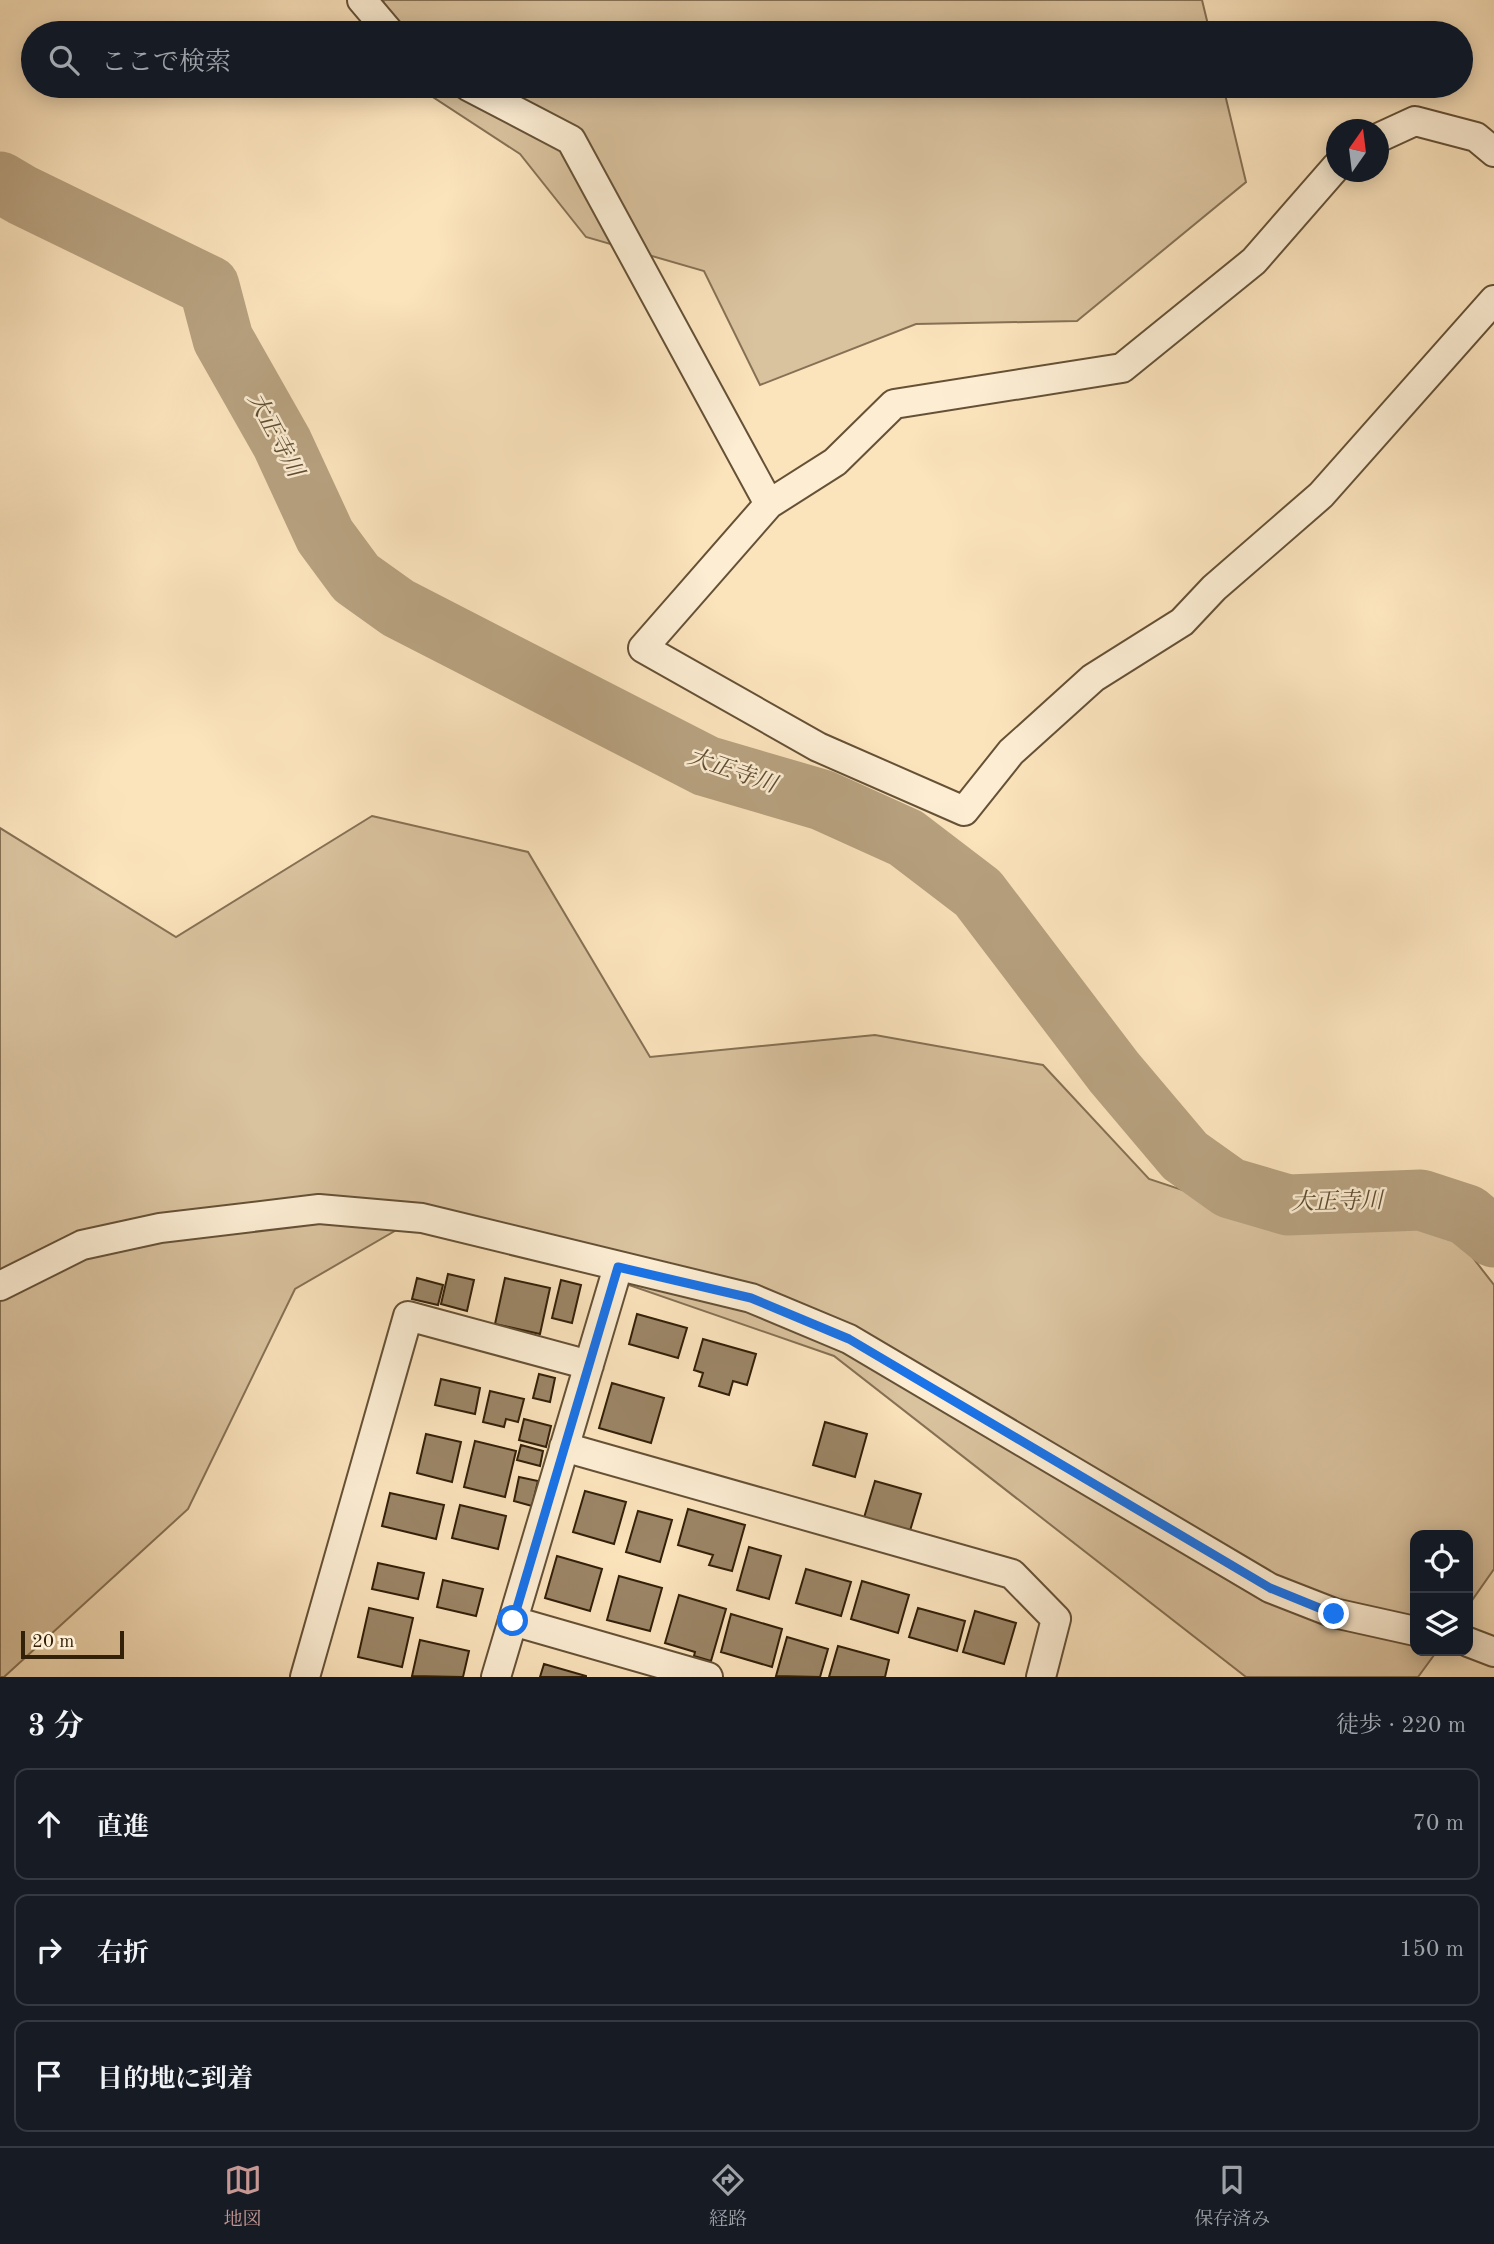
<!DOCTYPE html>
<html lang="ja">
<head>
<meta charset="utf-8">
<style>
  body { margin:0; font-family:"Old Standard TT","Noto Serif JP",serif; background:#242831; color:#f1f3f6 }
  .controls { position:absolute; right:21px; bottom:21px; display:grid; overflow:hidden; border-radius:14px; box-shadow:0 4px 18px #0003 }
  .controls button { width:63px; height:63px; display:grid; place-items:center; padding:0; border:0; border-bottom:2px solid #363941; background:#171b24; color:#f1f3f6; font:35px sans-serif }
  .compass { position:absolute; left:1326px; top:119px; width:63px; height:63px; border-radius:50%; background:#171b24; box-shadow:0 4px 18px #0003; rotate:14deg }
  .scale { position:absolute; left:21px; bottom:18px; width:103px; box-sizing:border-box; padding-left:7px; border:4px solid #332009; border-top:0; font-size:19px; line-height:24px; white-space:nowrap; color:#332009; -webkit-text-stroke:5px #fcedd3; paint-order:stroke }
  .stop { position:absolute; width:21px; height:21px; margin:-16px; border:5px solid #1a73e8; border-radius:50%; background:#fff }
  .stop.end { background:#1a73e8; border-color:#fff; box-shadow:0 2px 7px #0008 }
  .list { margin:0; padding:0; list-style:none }
  h2 { display:flex; justify-content:space-between; align-items:center; height:91px; margin:0; padding:0 28px; font-size:30px }
  h2 small { font-size:23px; font-weight:400; color:#9ea1a6 }
  .list li { display:grid; grid-template-columns:46px 1fr auto; gap:21px; align-items:center; box-sizing:border-box; height:112px; margin:0 14px 14px; padding:0 14px; border:2px solid #363941; border-radius:14px }
  .list b { display:block; font-size:26px; white-space:nowrap }
  .list em { font-size:23px; font-style:normal; color:#9ea1a6 }
  .icon { flex:none; width:38px; height:38px; fill:none; stroke:currentColor; stroke-width:2; stroke-linecap:round; stroke-linejoin:round }
  .map { position:relative; flex:none; width:1494px; height:1677px; overflow:hidden }
  .search { position:absolute; background:#171b24; box-shadow:0 4px 18px #0003; left:21px; right:21px; top:21px; height:77px; display:flex; align-items:center; gap:18px; box-sizing:border-box; padding:0 24px; border-radius:38px; color:#9ea1a6; font-size:26px }
  .sheet { height:469px; background:#171b24 }
  nav { display:flex; justify-content:space-around; align-items:center; box-sizing:border-box; height:98px; border-top:2px solid #363941; background:#171b24; font-size:19px; color:#9ea1a6 }
  nav a { display:grid; justify-items:center; gap:4px }
  nav .on { color:#c59692 }
  .map>svg:first-child { display:block }
  .green { fill:#d9c29e; stroke:#867154; stroke-width:2 }
  .lines { fill:none; stroke-linecap:round; stroke-linejoin:round }
  .river { stroke:#b7a17f; stroke-width:61 }
  .building { fill:#9b8566; stroke:#332009; stroke-width:2 }
  .street-casing { stroke:#655136; stroke-width:32 }
  .street { stroke:#fcedd3; stroke-width:28 }
  .route { stroke:#1a73e8; stroke-width:9 }
  .labels { text-anchor:middle; dominant-baseline:central; stroke-width:5; stroke-linejoin:round; paint-order:stroke }
  .water-label { font-size:23px; font-style:italic; fill:#614d32; stroke:#fcedd3 }
</style>
</head>
<body>
<div class="map">
<svg width="1494" height="1677" viewBox="0 0 1494 1677">
  <rect width="100%" height="100%" fill="#fbe3bc"/>
  <filter id="stains"><feTurbulence type="fractalNoise" baseFrequency=".00286" numOctaves="4"/><feColorMatrix values="0 0 0 0 .2 0 0 0 0 .09 0 0 0 0 .02 0 0 0 .5 -.17"/></filter>
  <radialGradient id="worn" r=".72"><stop offset=".6" stop-color="#630" stop-opacity="0"/><stop offset="1" stop-color="#630" stop-opacity=".3"/></radialGradient>
  <path class="green" d="M 384,0 L 1202,0 L 1210,33 L 374,33 Z
    M 416,86 L 1223,86 L 1246,182 L 1077,321 L 916,324 L 760,385 L 704,271 L 586,237 L 520,154 Z
    M 372,816 L 528,852 L 650,1057 L 875,1035 L 1043,1065 L 1149,1179 L 1303,1230 L 1446,1223 L 1494,1285 L 1494,1569 L 1468,1606 L 1468,1535 L 1415,1535 L 1415,1651 L 1437,1651 L 1418,1677 L 1246,1677 L 834,1356 L 424,1214 L 295,1289 L 188,1509 L 4,1677 L 0,1677 L 0,828 L 176,937 Z"/>
  <g class="lines">
    <path class="river" d="M 0,182 L 22,195 L 209,286 L 223,339 L 282,443 L 325,536 L 356,578 L 398,608 L 706,766 L 822,800 L 906,838 L 978,893 L 1114,1072 L 1185,1156 L 1230,1188 L 1288,1205 L 1421,1200 L 1467,1215 L 1494,1237"/>
  </g>
  <path class="building" d="M 448,1274 L 474,1280 L 467,1311 L 441,1304 Z
    M 417,1278 L 443,1285 L 438,1305 L 412,1299 Z
    M 505,1278 L 550,1288 L 540,1334 L 495,1324 Z
    M 561,1280 L 581,1285 L 572,1323 L 552,1318 Z
    M 637,1314 L 687,1328 L 678,1358 L 629,1344 Z
    M 703,1339 L 756,1354 L 747,1385 L 733,1381 L 729,1395 L 699,1386 L 703,1373 L 694,1370 Z
    M 539,1374 L 555,1378 L 550,1402 L 533,1398 Z
    M 441,1379 L 480,1388 L 475,1414 L 435,1405 Z
    M 612,1383 L 664,1398 L 651,1443 L 599,1428 Z
    M 490,1391 L 524,1399 L 518,1422 L 506,1419 L 504,1427 L 483,1422 Z
    M 524,1419 L 551,1426 L 546,1447 L 519,1440 Z
    M 825,1422 L 867,1434 L 855,1477 L 813,1465 Z
    M 426,1434 L 461,1442 L 452,1482 L 417,1473 Z
    M 475,1441 L 516,1451 L 505,1497 L 464,1487 Z
    M 521,1445 L 543,1451 L 540,1466 L 517,1460 Z
    M 519,1477 L 538,1481 L 532,1506 L 514,1501 Z
    M 875,1481 L 921,1494 L 909,1534 L 863,1521 Z
    M 585,1491 L 626,1502 L 614,1544 L 573,1532 Z
    M 390,1493 L 444,1505 L 436,1539 L 382,1526 Z
    M 460,1505 L 506,1516 L 498,1549 L 452,1538 Z
    M 688,1509 L 745,1525 L 732,1571 L 709,1565 L 713,1555 L 678,1545 Z
    M 638,1511 L 672,1520 L 660,1562 L 626,1552 Z
    M 749,1547 L 781,1556 L 769,1599 L 737,1590 Z
    M 557,1556 L 602,1569 L 590,1611 L 545,1598 Z
    M 378,1563 L 424,1573 L 418,1599 L 372,1589 Z
    M 806,1569 L 851,1582 L 841,1616 L 796,1603 Z
    M 619,1576 L 662,1588 L 650,1631 L 607,1620 Z
    M 443,1580 L 483,1589 L 476,1616 L 437,1607 Z
    M 862,1581 L 909,1595 L 898,1633 L 851,1619 Z
    M 679,1595 L 726,1609 L 711,1661 L 694,1656 L 695,1652 L 665,1643 Z
    M 369,1608 L 413,1618 L 402,1667 L 358,1657 Z
    M 918,1608 L 965,1621 L 957,1651 L 909,1637 Z
    M 975,1611 L 1016,1623 L 1004,1664 L 963,1652 Z
    M 731,1614 L 782,1629 L 772,1667 L 721,1652 Z
    M 787,1637 L 828,1649 L 820,1677 L 776,1676 Z
    M 420,1640 L 469,1651 L 463,1677 L 412,1676 Z
    M 838,1646 L 889,1660 L 885,1677 L 829,1677 Z
    M 544,1664 L 586,1676 L 586,1677 L 540,1677 Z"/>
  <g class="lines">
    <defs>
      <path id="street" d="M 362,0 L 390,33
        M 468,86 L 571,140 L 769,504
        M 1378,138 L 1415,121 L 1476,137 L 1494,152
        M 1336,167 L 1254,261 L 1122,368 L 894,404 L 835,462 L 769,504 L 643,648 L 818,747 L 964,811 L 1011,752 L 1093,678 L 1182,622 L 1214,588 L 1321,495 L 1494,300
        M 0,1286 L 82,1245 L 160,1228 L 319,1209 L 422,1218 L 751,1298 L 849,1339 L 1270,1588 L 1334,1613 L 1415,1631
        M 564,1447 L 1012,1574 L 1056,1619 L 1041,1677
        M 513,1621 L 708,1677
        M 1468,1642 L 1494,1652
        M 305,1677 L 408,1316 L 589,1365
        M 496,1677 L 618,1267"/>
    </defs>
    <use href="#street" class="street-casing"/>
    <use href="#street" class="street"/>
  </g>
  <g class="lines">
    <path class="route" d="M 513,1621 L 618,1267 L 751,1298 L 849,1339 L 1270,1588 L 1334,1614"/>
  </g>
  <g class="labels">
    <g class="water-label">
      <text transform="translate(275 435) rotate(62)">大正寺川</text>
      <text transform="translate(732 771) rotate(19)">大正寺川</text>
      <text transform="translate(1337 1202) rotate(-1)">大正寺川</text>
    </g>
  </g>
  <rect width="100%" height="100%" filter="url(#stains)"/>
  <rect width="100%" height="100%" fill="url(#worn)"/>
</svg>
<div class="controls">
<button><svg class="icon" aria-label="locate" viewBox="0 0 24 24"><circle cx="12" cy="12" r="6"/><path d="M12 2v4M12 18v4M2 12h4M18 12h4"/></svg></button>
<button><svg class="icon" aria-label="layers" viewBox="0 0 24 24"><path d="M12 4l9 5-9 5-9-5zM3 14l9 5 9-5"/></svg></button>
</div>
<svg class="compass" viewBox="-18 -18 36 36"><path d="M0-13l5 13h-10z" fill="#e53935"/><path d="M0 13l5-13h-10z" fill="#9ea1a6"/></svg>
<div class="scale">20 m</div>
<div class="stop" style="left:513px;top:1621px"></div>
<div class="stop end" style="left:1334px;top:1614px"></div>
<div class="search"><svg class="icon" aria-label="search" viewBox="0 0 24 24"><circle cx="10" cy="10" r="6"/><path d="M15 15l6 6"/></svg>ここで検索</div>
</div>
<section class="sheet">
<h2>3 分<small>徒歩 · 220 m</small></h2>
<ul class="list">
<li><svg class="icon" aria-label="ahead" viewBox="0 0 24 24"><path d="M12 20V5M6 11l6-6 6 6"/></svg><div><b>直進</b></div><em>70 m</em></li>
<li><svg class="icon" aria-label="right" viewBox="0 0 24 24"><path d="M7 20v-9h11M14 6l5 5-5 5"/></svg><div><b>右折</b></div><em>150 m</em></li>
<li><svg class="icon" aria-label="arrive" viewBox="0 0 24 24"><path d="M6 21V4h12l-3 4 3 4H6"/></svg><div><b>目的地に到着</b></div></li>
</ul>
</section>
<nav>
<a class="on"><svg class="icon" aria-label="map" viewBox="0 0 24 24"><path d="M3 6l6-2 6 2 6-2v14l-6 2-6-2-6 2zM9 4v14M15 6v14"/></svg>地図</a>
<a><svg class="icon" aria-label="directions" viewBox="0 0 24 24"><path d="M12 3l9 9-9 9-9-9zM9 14v-3h6M13 9l2 2-2 2"/></svg>経路</a>
<a><svg class="icon" aria-label="saved" viewBox="0 0 24 24"><path d="M7 4h10v16l-5-4-5 4z"/></svg>保存済み</a>
</nav>
</body>
</html>
